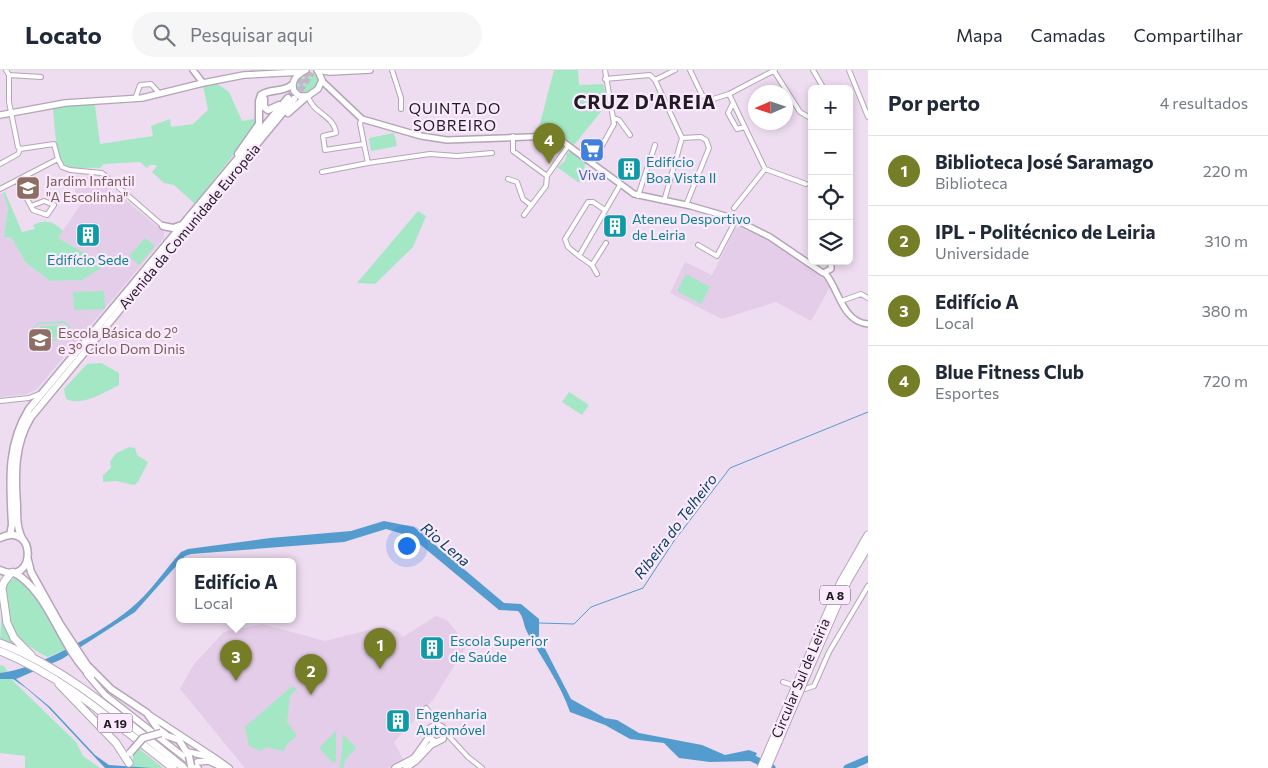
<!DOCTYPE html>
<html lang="pt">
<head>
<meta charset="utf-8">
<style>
  body { margin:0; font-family:Commissioner,sans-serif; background:#f6f6f7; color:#1f2937 }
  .controls { position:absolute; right:15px; top:15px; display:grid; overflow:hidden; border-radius:8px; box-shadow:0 2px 8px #0003 }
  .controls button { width:45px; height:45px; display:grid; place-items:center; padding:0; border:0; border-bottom:1px solid #e0e1e3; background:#fff; color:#1f2937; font:25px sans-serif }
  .compass { position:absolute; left:748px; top:15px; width:45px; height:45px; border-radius:50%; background:#fff; box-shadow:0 2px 8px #0003; rotate:267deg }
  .you { position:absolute; left:406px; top:475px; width:18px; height:18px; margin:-12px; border:4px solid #fff; border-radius:50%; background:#1a73e8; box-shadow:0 0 0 8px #1a73e833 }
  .badge { display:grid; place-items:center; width:32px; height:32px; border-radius:50%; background:#767d27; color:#fff; font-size:16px; font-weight:700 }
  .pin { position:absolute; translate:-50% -41px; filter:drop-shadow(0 1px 2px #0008) }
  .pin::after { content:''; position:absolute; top:26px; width:18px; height:15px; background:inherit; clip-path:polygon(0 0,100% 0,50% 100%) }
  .popup { position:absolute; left:176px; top:488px; width:120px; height:65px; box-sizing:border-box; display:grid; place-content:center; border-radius:8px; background:#fff; filter:drop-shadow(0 1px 4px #0005); font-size:16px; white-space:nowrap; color:#747a83 }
  .popup b { font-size:19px; color:#1f2937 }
  .popup::after { content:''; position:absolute; left:50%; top:100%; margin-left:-10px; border:10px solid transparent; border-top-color:#fff }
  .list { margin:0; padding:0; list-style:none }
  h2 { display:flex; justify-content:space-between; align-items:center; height:65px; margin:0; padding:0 20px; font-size:21px }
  h2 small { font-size:16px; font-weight:400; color:#747a83 }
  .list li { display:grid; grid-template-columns:32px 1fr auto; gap:15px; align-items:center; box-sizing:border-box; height:70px; padding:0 20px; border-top:1px solid #e0e1e3 }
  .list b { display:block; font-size:19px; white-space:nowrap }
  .list p { margin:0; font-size:16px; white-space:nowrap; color:#747a83 }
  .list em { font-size:16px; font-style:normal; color:#747a83 }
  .icon { flex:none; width:28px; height:28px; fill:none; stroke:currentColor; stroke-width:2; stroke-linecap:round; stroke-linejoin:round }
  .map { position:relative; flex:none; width:868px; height:698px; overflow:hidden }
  header { display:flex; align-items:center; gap:30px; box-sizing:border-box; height:70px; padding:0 25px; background:#fff; border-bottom:1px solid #e0e1e3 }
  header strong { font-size:24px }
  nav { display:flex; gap:28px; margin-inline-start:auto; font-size:18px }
  .search { width:350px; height:45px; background:#f6f6f7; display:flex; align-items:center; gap:12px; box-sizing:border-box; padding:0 18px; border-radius:28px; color:#747a83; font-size:19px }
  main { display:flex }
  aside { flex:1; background:#fff }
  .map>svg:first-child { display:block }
  .built { fill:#e4cde8 }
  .green { fill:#a4e7c4; fill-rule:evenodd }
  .water { fill:#549cce }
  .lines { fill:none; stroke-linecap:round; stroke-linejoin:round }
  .stream { stroke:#549cce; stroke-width:1 }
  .river { stroke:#549cce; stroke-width:7 }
  .primary-tunnel { stroke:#c5b5c8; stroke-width:6; stroke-dasharray:6 3; stroke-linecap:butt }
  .minor-casing { stroke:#b5a4b8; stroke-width:6 }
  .tertiary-casing { stroke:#b5a4b8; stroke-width:8 }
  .secondary-casing { stroke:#b5a4b8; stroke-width:8 }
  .primary-casing { stroke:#b5a4b8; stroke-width:9 }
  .motorway-casing { stroke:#b5a4b8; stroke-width:9 }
  .minor { stroke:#fff; stroke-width:4 }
  .tertiary { stroke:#fff; stroke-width:5 }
  .secondary { stroke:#fff; stroke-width:5.5 }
  .primary { stroke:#fff; stroke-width:6 }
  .motorway { stroke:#fff; stroke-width:7 }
  .primary-bridge-casing { stroke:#b5a4b8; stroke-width:9; stroke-linecap:butt }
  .motorway-bridge-casing { stroke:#b5a4b8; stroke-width:9; stroke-linecap:butt }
  .primary-bridge { stroke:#fff; stroke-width:6 }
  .motorway-bridge { stroke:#fff; stroke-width:7 }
  .labels { text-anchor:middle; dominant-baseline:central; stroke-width:4.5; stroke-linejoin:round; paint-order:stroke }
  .shield { fill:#fbe9fe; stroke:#625964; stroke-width:1 }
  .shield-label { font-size:12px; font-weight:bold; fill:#211b22 }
  .culture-label { font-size:14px; fill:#0d838f; stroke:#fbe9fe; text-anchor:start }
  .shop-label { font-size:14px; fill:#366cbe; stroke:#fbe9fe }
  .education-label { font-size:14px; fill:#785e54; stroke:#fbe9fe; text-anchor:start }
  .street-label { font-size:14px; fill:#211b22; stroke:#fbe9fe }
  .neighbourhood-label { font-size:15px; letter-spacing:1px; fill:#211b22; stroke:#fbe9fe }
  .water-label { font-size:15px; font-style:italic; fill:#013e5f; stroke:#fbe9fe }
  .district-label { font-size:19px; font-weight:bold; letter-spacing:1px; fill:#211b22; stroke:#fbe9fe }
</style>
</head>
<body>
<header>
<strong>Locato</strong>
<div class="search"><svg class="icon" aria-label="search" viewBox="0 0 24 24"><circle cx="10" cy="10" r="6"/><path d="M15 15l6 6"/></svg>Pesquisar aqui</div>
<nav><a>Mapa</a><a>Camadas</a><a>Compartilhar</a></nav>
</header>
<main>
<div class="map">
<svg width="868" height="698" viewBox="0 0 868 698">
  <rect width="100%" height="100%" fill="#eedcf1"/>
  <path class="built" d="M 98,105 L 113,117 L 112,120 L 116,125 L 121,123 L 122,127 L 164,162 L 164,168 L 37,319 L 27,324 L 0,327 L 0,124 L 3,123 L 8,137 L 4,167 L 12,168 L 25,192 L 50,211 L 82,210 L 105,195 L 58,168 L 81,134 L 76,125 L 74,106 L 97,108 Z
    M 739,157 L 772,172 L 814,200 L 824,209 L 830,217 L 811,251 L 776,232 L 722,249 L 670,223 L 685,192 L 712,205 L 735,159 Z
    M 436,546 L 447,550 L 467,575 L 433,630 L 394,672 L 404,691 L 388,698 L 245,698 L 180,619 L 194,594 L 224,562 L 262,554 L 325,571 L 385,556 L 398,562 L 403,567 Z"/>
  <path class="green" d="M 554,0 L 578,0 L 579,15 L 603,14 L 608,33 L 574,75 L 557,63 L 538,61 Z
    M 310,2 L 317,4 L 319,11 C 317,19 308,25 300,23 L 296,18 L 297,10 Z
    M 216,13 L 229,22 L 242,51 L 259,48 L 252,61 L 195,134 L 174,115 L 164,113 L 152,102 L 157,96 L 155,95 L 150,95 L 147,98 L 140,92 L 104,94 L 100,98 C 90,97 74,100 65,95 C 56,90 54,50 53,39 L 71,35 L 95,35 L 100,74 L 153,66 L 151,56 L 170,49 L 171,57 L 193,54 L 208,40 L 203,15 Z
    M 394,63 L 397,76 L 371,81 L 369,68 Z
    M 571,82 L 586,93 L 584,97 L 589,101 L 579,113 L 557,97 L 565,91 L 567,83 Z
    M 5,122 L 22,162 L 35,159 L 33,155 C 44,149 54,151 63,161 L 58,168 L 106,195 L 82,210 L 50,211 L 25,192 L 12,168 L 4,167 L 8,137 L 3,123 Z
    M 418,141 L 426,146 L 413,177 L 375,214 L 357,213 Z
    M 145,168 L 155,176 L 139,195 L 129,186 Z
    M 686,204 L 710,217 L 701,234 L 677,221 Z
    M 104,221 L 105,239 L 74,240 L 73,222 Z
    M 64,251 L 71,258 L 71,264 L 66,270 L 39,272 L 33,267 L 32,259 L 37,253 ZM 64,253 L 69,260 L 65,268 L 39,270 L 34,265 L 34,258 L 39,254 Z
    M 63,255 L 63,267 L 40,268 L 40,256 Z
    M 101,293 L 119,303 L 119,315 C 105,322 82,337 66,329 L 64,319 L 87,294 Z
    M 569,322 L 589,335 L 582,345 L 562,332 Z
    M 129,377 L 135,378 L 137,385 L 148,392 L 138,412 L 134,415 L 116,411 L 103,412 L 103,405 L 111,398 L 110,392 L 115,384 Z
    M 15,508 C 37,515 55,560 66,579 L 48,587 C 14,570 0,553 6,512 Z
    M 2,541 L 7,561 L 14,574 L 0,569 Z
    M 0,595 L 4,596 L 14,612 L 76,672 L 83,686 L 100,698 L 25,698 L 25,686 L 0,683 Z
    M 292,616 L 297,619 L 290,626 L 287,652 L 297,666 L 287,674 L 284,681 L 266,677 L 260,681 L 249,676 L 245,657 Z
    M 336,661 L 336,691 L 333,693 L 319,678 Z
    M 343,664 L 356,678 L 346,689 L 343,698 L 340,698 Z
    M 137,677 L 163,698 L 133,698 L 133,686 Z"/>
  <path class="water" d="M 384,451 L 414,457 L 504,533 L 521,534 L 539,549 L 539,567 L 571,629 L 605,648 L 617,650 L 639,663 L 702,675 L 725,685 L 749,680 L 757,683 L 753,691 L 710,692 L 679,688 L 664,673 L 630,669 L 605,655 L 570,642 C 560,613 542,589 527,562 C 523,554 524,547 518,541 L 499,540 L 410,466 L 386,459 L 344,472 L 191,484 L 185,486 L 135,542 L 62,589 L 16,609 L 50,637 L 95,685 L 109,695 L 152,698 L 105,698 L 48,637 L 26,618 L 13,609 L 0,609 L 0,603 C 35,600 102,562 130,539 C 149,524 164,501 181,482 L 188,479 L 270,468 L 351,461 Z"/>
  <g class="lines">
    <path class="stream" d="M 539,553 L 574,554 L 591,537 L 643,518 L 674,471 L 730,398 L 868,342"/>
    <path class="river" d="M 746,687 L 750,687 L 772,698
      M 847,698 L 868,689"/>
    <path class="primary-tunnel" d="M 288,28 L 310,0
      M 295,28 L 312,3"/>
    <defs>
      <path id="minor" d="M 6,0 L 9,5 L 9,32 L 18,77 L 20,79
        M 392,0 L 401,28 L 401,39
        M 690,0 L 702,25 L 710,30 L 729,24 L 775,0
        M 813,0 L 824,19
        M 849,0 L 868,47
        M 774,1 L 800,42 L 812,49
        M 9,5 L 41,7
        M 605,9 L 650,5 L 655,10 L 682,68 L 664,131
        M 655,10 L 675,0
        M 729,24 L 765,99 L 734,138
        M 308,26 C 312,43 334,45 336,63 L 323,66 L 325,80 L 364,74 L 360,53 L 362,49
        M 135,29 L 140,15 L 151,14 L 160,24
        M 733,33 L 728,43 L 737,59 L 745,57
        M 614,48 L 619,50 L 630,65
        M 513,66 L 513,81 L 547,106
        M 682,68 L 701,67 L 706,70 L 709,78 L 686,135
        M 20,79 L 54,74 L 58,89 L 62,97 L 70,100 L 102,103 L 163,156
        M 368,93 L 430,84 L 457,86 L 492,83
        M 0,94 L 18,84 L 20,79
        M 592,94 L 614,54 L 605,0
        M 765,99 L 806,114
        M 322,102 L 368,93 L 364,74
        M 508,109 L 517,112 L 523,129 L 531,135
        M 17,110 L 33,140 L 47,145 L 54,135 L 44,131 L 31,136
        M 0,119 L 58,89
        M 638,126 L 655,75
        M 524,145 L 546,116 L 547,106 L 568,76
        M 698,175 L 717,186 L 736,150
        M 579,186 L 568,177 L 565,169 L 588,132 L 593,132 L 605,140
        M 592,195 L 606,173
        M 597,204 L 592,195 L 579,186 L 620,115
        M 841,231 L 861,224 L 868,228
        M 0,331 L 29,328 L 39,324
        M 783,612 L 805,619 L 814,616 L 829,582 L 868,516
        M 426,638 L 440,656
        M 444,661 L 468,687 L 482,698"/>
      <path id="tertiary" d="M 193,0 L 203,13
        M 322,11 L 362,49 L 421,66 L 447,70 L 555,66 L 634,124 L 691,136 L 732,148 L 770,167 L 823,203 L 831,199 L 831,191
        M 825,203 C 839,219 842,252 868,254"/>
      <path id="secondary" d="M 306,0 C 298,4 290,10 294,21 L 299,26 L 308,26 L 318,19 L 322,10 L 318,1
        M 317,0 L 330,2 L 370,0
        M 0,45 L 65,33 L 142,28 L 203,13 L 244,5 L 302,2
        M 87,604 L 105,625 L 198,698
        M 148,644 L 215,688
        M 188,682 L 215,688 L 229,698
        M 197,692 L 209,691 L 223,698
        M 395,698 L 414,688 L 429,667
        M 406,698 L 416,691 L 431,675 L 443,669 L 444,661 L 442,657 L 436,655 L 430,658 L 428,664 L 432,670 L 436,672"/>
      <path id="primary" d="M 264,29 L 264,37 L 268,40 L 279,35
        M 288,43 L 306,27
        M 238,84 L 259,54 L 259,31 L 261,25 C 271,18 282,23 292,15
        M 163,156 L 173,158 L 182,155
        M 10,465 L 12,455 C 10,413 6,376 29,339 L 288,28
        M 0,468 C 37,450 37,518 0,500
        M 23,470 C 17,460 17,448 17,436 C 15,404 14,375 31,347 L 294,29
        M 28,490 L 31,502 L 60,554 L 87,595 L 111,619 L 147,643 L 158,659 L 165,664
        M 13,502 C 50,522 59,576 91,606
        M 162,664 L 179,670 L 189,686"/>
      <path id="motorway" d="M 11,503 L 4,512 L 2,518 L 7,553 L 14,568 L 31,585
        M 0,573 C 70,600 126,652 184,698
        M 0,581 C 65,607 118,656 173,698
        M 808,588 L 841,512 L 868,465
        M 813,590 L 848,510 L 868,476
        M 59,614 L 116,673 L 129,693"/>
    </defs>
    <use href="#minor" class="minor-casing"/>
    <use href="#tertiary" class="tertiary-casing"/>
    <use href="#secondary" class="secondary-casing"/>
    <use href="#primary" class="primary-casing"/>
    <use href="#motorway" class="motorway-casing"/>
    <use href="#minor" class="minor"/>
    <use href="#tertiary" class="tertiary"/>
    <use href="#secondary" class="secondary"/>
    <use href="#primary" class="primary"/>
    <use href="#motorway" class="motorway"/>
    <defs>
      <path id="primary-bridge" d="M 130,683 L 143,668 L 161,663
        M 189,686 L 191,696"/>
      <path id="motorway-bridge" d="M 761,698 L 808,588
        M 767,698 L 813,590"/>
    </defs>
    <use href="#primary-bridge" class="primary-bridge-casing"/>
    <use href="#motorway-bridge" class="motorway-bridge-casing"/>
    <use href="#primary-bridge" class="primary-bridge"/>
    <use href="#motorway-bridge" class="motorway-bridge"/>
  </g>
  <defs>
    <symbol id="supermarket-square" viewBox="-11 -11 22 22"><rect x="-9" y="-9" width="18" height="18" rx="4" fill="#3f7fe0" stroke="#fbe9fe"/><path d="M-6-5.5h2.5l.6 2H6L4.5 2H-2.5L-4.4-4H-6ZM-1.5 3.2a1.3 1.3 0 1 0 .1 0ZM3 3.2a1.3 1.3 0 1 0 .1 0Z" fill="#fff"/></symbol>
    <symbol id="building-square" viewBox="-11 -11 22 22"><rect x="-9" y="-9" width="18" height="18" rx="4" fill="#0f9aa8" stroke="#fbe9fe"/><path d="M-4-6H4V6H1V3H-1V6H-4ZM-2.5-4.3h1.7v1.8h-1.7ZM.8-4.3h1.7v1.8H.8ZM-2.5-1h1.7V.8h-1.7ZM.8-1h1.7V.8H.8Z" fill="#fff"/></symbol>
    <symbol id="school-square" viewBox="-11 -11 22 22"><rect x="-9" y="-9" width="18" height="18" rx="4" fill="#8d6e63" stroke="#fbe9fe"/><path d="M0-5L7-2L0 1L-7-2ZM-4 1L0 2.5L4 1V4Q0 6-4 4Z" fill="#fff"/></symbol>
  </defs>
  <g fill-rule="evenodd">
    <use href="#supermarket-square" x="578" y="66" width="28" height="28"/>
    <use href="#building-square" x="615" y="85" width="28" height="28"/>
    <use href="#school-square" x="14" y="104" width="28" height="28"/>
    <use href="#building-square" x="601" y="142" width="28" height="28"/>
    <use href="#building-square" x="74" y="151" width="28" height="28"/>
    <use href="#school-square" x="26" y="256" width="28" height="28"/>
    <use href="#building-square" x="418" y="564" width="28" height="28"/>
    <use href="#building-square" x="384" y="637" width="28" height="28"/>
  </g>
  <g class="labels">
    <g class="shield">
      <rect x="820" y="515.5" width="30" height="19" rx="4"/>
      <rect x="97.5" y="643.5" width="35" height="19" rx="4"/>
    </g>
    <g class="shield-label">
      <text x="835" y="525">A 8</text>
      <text x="115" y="653">A 19</text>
    </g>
    <g class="culture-label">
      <text x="646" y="91">Edifício<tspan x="646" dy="16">Boa Vista II</tspan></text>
      <text x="632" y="148">Ateneu Desportivo<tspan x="632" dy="16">de Leiria</tspan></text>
      <text x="88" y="189" text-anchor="middle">Edifício Sede</text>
      <text x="450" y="570">Escola Superior<tspan x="450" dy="16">de Saúde</tspan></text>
      <text x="416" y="643">Engenharia<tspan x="416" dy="16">Automóvel</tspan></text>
    </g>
    <g class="shop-label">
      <text x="592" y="104">Viva</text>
    </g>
    <g class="education-label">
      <text x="46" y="110">Jardim Infantil<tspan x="46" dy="16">"A Escolinha"</tspan></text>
      <text x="58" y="262">Escola Básica do 2º<tspan x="58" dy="16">e 3º Ciclo Dom Dinis</tspan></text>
    </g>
    <g class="street-label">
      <text transform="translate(189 156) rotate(-50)">Avenida da Comunidade Europeia</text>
      <text transform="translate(800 608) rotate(-67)">Circular Sul de Leiria</text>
    </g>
    <g class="neighbourhood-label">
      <text x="455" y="38">QUINTA DO<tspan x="455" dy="17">SOBREIRO</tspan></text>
    </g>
    <g class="water-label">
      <text transform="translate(675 456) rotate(-53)">Ribeira do Telheiro</text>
      <text transform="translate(446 474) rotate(40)">Rio Lena</text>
    </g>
    <g class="district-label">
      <text x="645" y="31">CRUZ D'AREIA</text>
    </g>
  </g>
</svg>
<div class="controls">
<button>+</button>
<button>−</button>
<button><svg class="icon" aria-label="locate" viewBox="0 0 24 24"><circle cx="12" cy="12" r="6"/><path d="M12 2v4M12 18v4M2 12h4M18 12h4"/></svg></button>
<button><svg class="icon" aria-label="layers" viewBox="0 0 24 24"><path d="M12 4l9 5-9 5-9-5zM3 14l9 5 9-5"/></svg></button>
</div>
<svg class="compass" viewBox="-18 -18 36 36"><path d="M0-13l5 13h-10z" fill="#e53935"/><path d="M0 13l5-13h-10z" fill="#747a83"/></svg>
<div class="you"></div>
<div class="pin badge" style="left:380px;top:599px">1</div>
<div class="pin badge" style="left:311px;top:625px">2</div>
<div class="pin badge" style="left:236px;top:611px">3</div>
<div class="popup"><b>Edifício A</b>Local</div>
<div class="pin badge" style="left:549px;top:94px">4</div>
</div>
<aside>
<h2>Por perto<small>4 resultados</small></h2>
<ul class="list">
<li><span class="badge">1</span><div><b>Biblioteca José Saramago</b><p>Biblioteca</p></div><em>220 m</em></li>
<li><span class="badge">2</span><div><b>IPL - Politécnico de Leiria</b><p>Universidade</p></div><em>310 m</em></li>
<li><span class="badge">3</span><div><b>Edifício A</b><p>Local</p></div><em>380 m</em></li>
<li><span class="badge">4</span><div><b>Blue Fitness Club</b><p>Esportes</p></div><em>720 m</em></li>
</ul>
</aside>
</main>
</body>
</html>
